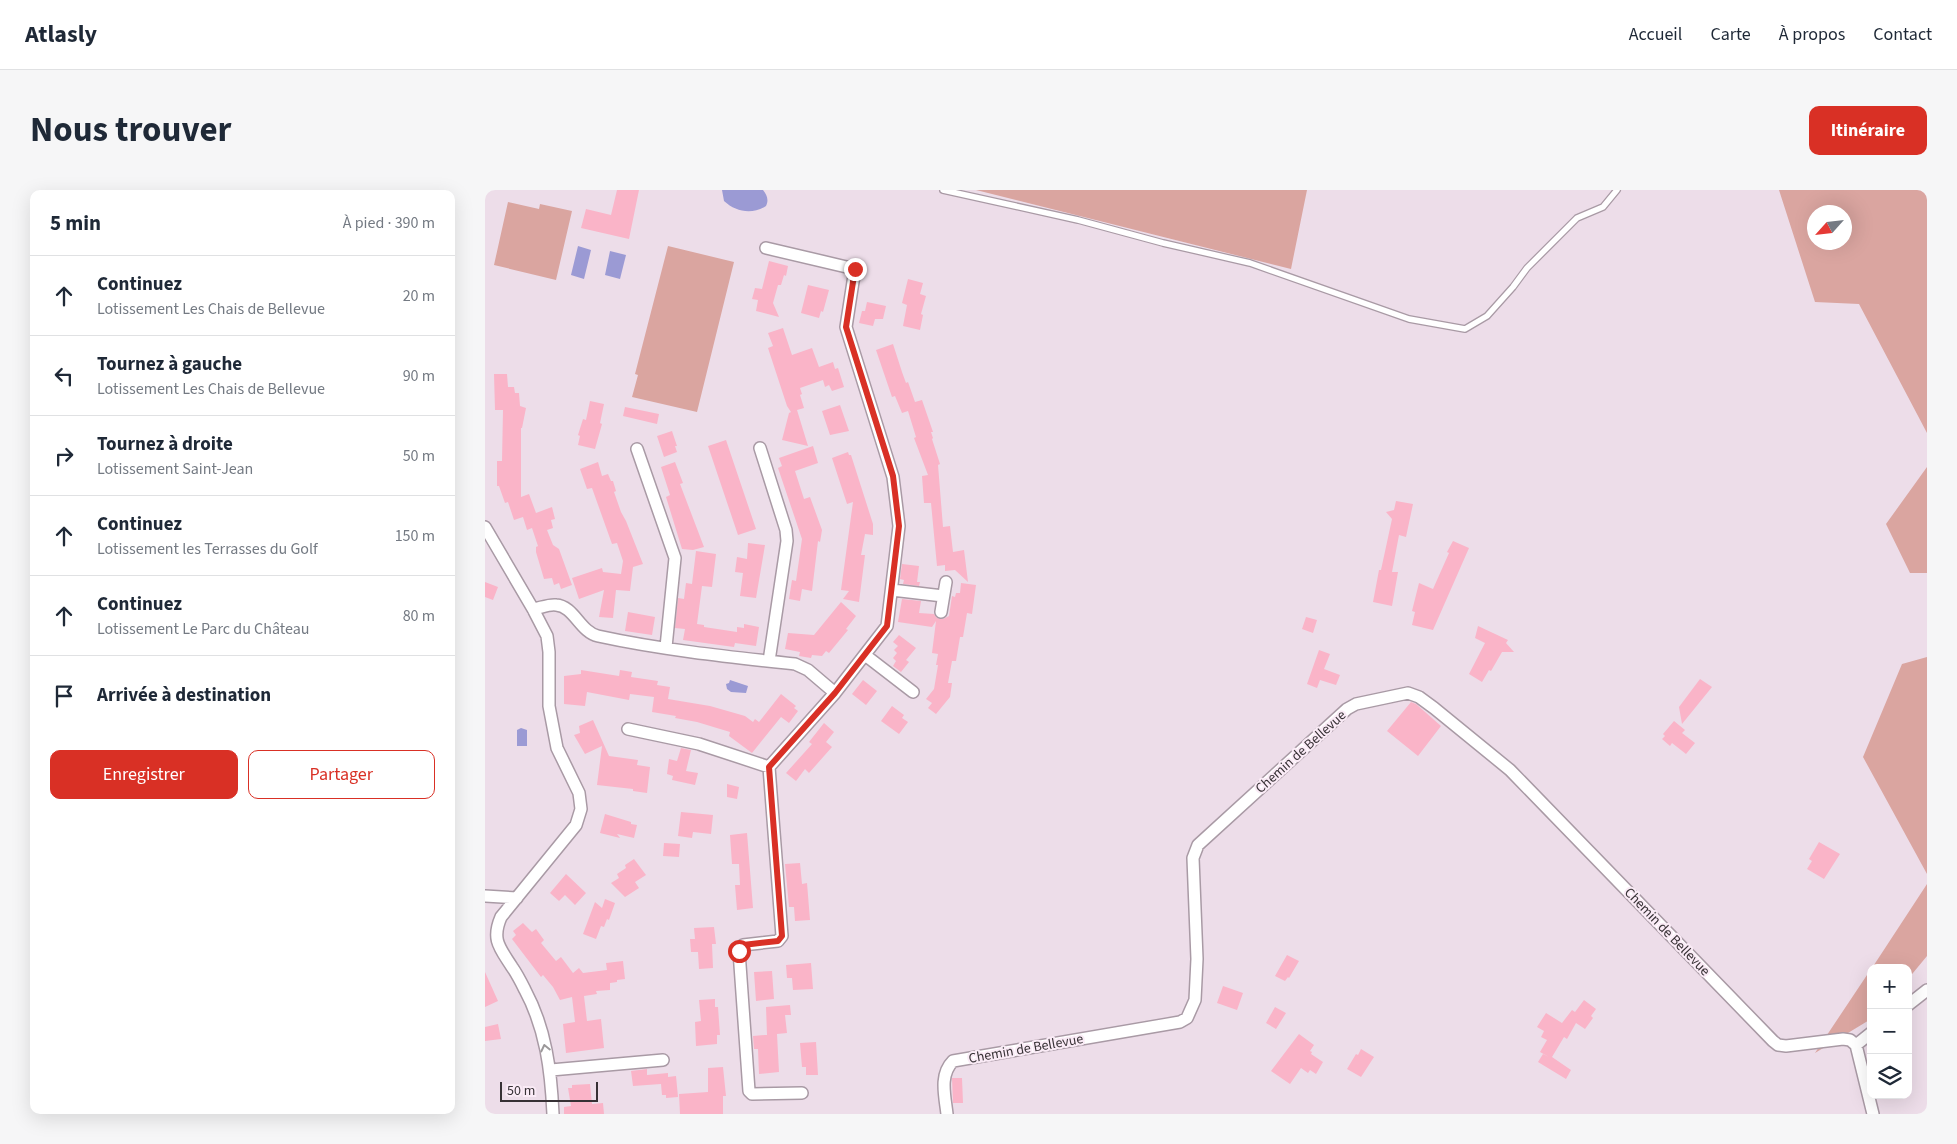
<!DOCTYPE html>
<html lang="fr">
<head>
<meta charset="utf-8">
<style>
  body { margin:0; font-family:"Source Sans 3",sans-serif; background:#f6f6f7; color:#1f2937 }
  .controls { position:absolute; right:15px; bottom:15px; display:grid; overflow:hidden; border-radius:10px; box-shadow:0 5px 20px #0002 }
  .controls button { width:45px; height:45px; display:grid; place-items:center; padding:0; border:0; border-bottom:1px solid #e0e1e3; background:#fff; color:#1f2937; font:25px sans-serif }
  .compass { position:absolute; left:1322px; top:15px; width:45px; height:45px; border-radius:50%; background:#fff; box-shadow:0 5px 20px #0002; rotate:243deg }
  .scale { position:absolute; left:15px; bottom:12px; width:98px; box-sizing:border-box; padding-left:5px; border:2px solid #373135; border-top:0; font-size:14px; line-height:18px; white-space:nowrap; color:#373135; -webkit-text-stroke:4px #faebf6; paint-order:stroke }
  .stop { position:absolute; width:15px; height:15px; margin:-11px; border:4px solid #d93025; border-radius:50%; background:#fff }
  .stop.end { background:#d93025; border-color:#fff; box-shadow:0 1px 5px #0008 }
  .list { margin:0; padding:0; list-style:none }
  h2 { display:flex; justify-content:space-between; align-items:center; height:65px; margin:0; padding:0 20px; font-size:21px }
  h2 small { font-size:16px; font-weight:400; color:#747a83 }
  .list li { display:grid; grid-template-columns:32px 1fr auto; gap:15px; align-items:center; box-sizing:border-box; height:80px; padding:0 20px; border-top:1px solid #e0e1e3 }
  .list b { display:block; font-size:19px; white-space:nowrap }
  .list p { margin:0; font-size:16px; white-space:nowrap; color:#747a83 }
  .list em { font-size:16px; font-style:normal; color:#747a83 }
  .actions { display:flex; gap:10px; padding:15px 20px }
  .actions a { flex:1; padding:11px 0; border:1px solid #d93025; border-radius:10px; text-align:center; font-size:18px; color:#d93025 }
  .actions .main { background:#d93025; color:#fff }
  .icon { flex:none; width:28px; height:28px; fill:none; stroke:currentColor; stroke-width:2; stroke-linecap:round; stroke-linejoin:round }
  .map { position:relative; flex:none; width:1442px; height:924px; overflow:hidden; border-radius:10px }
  header { display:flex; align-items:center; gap:30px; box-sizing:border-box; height:70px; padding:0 25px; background:#fff; border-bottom:1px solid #e0e1e3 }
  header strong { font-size:24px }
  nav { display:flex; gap:28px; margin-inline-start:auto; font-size:18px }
  .intro { display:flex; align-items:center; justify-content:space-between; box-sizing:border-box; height:120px; padding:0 30px }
  h1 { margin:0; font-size:35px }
  .button { padding:12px 22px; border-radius:10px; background:#d93025; color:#fff; font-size:18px; font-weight:700 }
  main { display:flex; gap:30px; padding:0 30px }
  aside { flex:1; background:#fff; border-radius:10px; box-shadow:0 5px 20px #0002 }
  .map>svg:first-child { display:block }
  .green { fill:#daa5a0; fill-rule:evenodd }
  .water { fill:#9b9ad4 }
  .building { fill:#fab4c8 }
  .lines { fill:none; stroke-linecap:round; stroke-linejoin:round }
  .service-casing { stroke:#a99aa5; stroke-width:8 }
  .minor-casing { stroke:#a99aa5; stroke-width:14 }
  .service { stroke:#fff; stroke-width:5.5 }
  .minor { stroke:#fff; stroke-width:11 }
  .oneway { stroke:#9b989a }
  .route { stroke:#d93025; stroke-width:6 }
  .labels { text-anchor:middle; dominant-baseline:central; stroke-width:4; stroke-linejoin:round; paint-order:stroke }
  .street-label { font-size:14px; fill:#373135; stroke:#faebf6 }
</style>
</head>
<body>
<header>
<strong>Atlasly</strong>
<nav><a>Accueil</a><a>Carte</a><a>À propos</a><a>Contact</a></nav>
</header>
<div class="intro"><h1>Nous trouver</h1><a class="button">Itinéraire</a></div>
<main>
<aside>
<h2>5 min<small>À pied · 390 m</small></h2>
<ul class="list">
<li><svg class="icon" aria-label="ahead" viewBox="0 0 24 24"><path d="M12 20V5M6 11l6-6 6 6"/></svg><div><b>Continuez</b><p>Lotissement Les Chais de Bellevue</p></div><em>20 m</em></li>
<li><svg class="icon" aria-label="left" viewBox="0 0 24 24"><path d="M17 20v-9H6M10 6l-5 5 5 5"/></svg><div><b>Tournez à gauche</b><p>Lotissement Les Chais de Bellevue</p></div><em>90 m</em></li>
<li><svg class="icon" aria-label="right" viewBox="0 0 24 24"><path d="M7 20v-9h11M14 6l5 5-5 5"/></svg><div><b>Tournez à droite</b><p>Lotissement Saint-Jean</p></div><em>50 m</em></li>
<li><svg class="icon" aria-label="ahead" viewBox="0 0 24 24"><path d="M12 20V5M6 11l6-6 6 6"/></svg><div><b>Continuez</b><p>Lotissement les Terrasses du Golf</p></div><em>150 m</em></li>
<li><svg class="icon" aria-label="ahead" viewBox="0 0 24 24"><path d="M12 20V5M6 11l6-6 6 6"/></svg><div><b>Continuez</b><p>Lotissement Le Parc du Château</p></div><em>80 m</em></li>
<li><svg class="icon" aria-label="arrive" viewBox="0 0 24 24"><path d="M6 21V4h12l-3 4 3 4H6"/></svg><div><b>Arrivée à destination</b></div></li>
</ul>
<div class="actions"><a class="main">Enregistrer</a><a>Partager</a></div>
</aside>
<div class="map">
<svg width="1442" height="924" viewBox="0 0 1442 924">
  <rect width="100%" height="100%" fill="#eddde9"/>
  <path class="green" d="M 491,0 L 822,0 L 806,79 Z
    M 1294,0 L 1442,0 L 1442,243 L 1374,114 L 1330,112 ZM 1330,22 L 1360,22 L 1360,52 L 1330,52 Z
    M 23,12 L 54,19 L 55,14 L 87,21 L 71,90 L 9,75 Z
    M 183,56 L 249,72 L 212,222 L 147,207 L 153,185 L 150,184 Z
    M 1442,277 L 1442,383 L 1425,383 L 1401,334 Z
    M 1442,467 L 1442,684 L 1378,567 L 1417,474 Z
    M 1442,694 L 1442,766 L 1423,789 L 1423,778 L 1387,778 Z
    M 1386,779 L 1386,829 L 1330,863 Z"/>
  <path class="water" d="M 237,0 L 278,0 C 282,5 284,10 281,16 C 267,25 251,22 239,11 Z
    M 93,56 L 106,60 L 99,89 L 86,85 Z
    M 125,61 L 141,65 L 135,89 L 120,85 Z
    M 245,490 L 263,496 L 261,503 L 246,502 L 242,499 L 241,494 L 244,493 Z
    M 36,538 L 42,540 L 42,556 L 32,556 L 32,540 Z"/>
  <path class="building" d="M 132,0 L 154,0 L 144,49 L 96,38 L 101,19 L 126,25 Z
    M 284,71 L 303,76 L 301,86 L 299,85 L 296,95 L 293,95 L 288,113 L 294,127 L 271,121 L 273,110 L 267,109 L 270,98 L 277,99 Z
    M 423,89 L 438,93 L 435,104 L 441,106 L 436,124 L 438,125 L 435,140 L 418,136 L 422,115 L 417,113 Z
    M 323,95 L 344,100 L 338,122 L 336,121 L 334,128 L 316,123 Z
    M 382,112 L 401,116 L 398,129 L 390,129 L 388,136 L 374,133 L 377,121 L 380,121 Z
    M 298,138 L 307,165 L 327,158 L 334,177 L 348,172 L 350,179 L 353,178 L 359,197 L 347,201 L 344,195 L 340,197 L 338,190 L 315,198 L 317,204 L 315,205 L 319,218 L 312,220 L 323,256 L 297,250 L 304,223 L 306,222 L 302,216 L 283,158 L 288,156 L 283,143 Z
    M 408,154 L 417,182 L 421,193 L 423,192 L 430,212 L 437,210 L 448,242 L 446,242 L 448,248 L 447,249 L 455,274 L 453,275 L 458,337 L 465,336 L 468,362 L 479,360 L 483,392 L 470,380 L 460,381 L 460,375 L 452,376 L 446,313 L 439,313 L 437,286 L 443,285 L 429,248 L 431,247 L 423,221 L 417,223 L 410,206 L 407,207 L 391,160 Z
    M 9,184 L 22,184 L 23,197 L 29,197 L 30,203 L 34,203 L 35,216 L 41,218 L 37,238 L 36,238 L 36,307 L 44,304 L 51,323 L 67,317 L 70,329 L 66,330 L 68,338 L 62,340 L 68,355 L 74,359 L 87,395 L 76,399 L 74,393 L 69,395 L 67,388 L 59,389 L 51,362 L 51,357 L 53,356 L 47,338 L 42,340 L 38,327 L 29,330 L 23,312 L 20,313 L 14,296 L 12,296 L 12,271 L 17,271 L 18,220 L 10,220 Z
    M 105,211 L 119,214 L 115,233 L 117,234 L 110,259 L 93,255 L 95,246 L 93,245 L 98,229 L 101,230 Z
    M 355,215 L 364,241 L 345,245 L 337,221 Z
    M 140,217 L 174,224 L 172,234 L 138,226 Z
    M 187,241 L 192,256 L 190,256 L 192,262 L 179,267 L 172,246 Z
    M 241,250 L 271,339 L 253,345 L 223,256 Z
    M 328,256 L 333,273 L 310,281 L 319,309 L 325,307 L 337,340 L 335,352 L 333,351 L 327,401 L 317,399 L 315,411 L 304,409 L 307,390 L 311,391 L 317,349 L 293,278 L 297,276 L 294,268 Z
    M 363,262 L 364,265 L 366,265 L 388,334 L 388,345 L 380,344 L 376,365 L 380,365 L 374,412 L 358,409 L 364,401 L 356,400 L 368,312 L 362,314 L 347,268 Z
    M 113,272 L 117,286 L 123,284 L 126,291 L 128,291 L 131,301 L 129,302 L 136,322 L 141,331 L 158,374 L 148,377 L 145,401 L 131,400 L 128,428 L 114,427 L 119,400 L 94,409 L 87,388 L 117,378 L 118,382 L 136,384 L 138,371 L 132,353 L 127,354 L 107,298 L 102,299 L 95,279 Z
    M 190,272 L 198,293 L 195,294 L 219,357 L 208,360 L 197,359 L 181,307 L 185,305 L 176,277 Z
    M 911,311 L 928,314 L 921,347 L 914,345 L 907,382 L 913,382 L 907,416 L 888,412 L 894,380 L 896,380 L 907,329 L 901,322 L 909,320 Z
    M 968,351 L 984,358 L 948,440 L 927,435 L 930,422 L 927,421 L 934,393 L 948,399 L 964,363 L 962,362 Z
    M 263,353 L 280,355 L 271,408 L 255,406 L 258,383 L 250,382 L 252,367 L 262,369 Z
    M 211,361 L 231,364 L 227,397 L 217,396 L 212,434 L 219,435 L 219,437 L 252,442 L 252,437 L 259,438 L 259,434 L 274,437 L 271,456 L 250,453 L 249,457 L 198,450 L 200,439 L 190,438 L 193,408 L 199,409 L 201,393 L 207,394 Z
    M 417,374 L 434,376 L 432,392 L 435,392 L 434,396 L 418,394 L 419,390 L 415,389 Z
    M 0,392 L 13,397 L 8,410 L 0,407 Z
    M 476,393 L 491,395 L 487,424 L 482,423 L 478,447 L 475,447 L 471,471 L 467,471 L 463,493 L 467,493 L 465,507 L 451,524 L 443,518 L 447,513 L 441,509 L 449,499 L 453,475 L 451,475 L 453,464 L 447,463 L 451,431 L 447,437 L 413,432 L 417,409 L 436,411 L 434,423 L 449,424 L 452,428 L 458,429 L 464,426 L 467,406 L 470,407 L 471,403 L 475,403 Z
    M 356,412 L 371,426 L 361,439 L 363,440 L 344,463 L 341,461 L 337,466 L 327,465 L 326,468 L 314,466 L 315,462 L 300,459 L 303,443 L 329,445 Z
    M 143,422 L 170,427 L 167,445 L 140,441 Z
    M 821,427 L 832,430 L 828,443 L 817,439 Z
    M 993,436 L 1023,450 L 1021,453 L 1029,462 L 1017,462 L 1006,481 L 1004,480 L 997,492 L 984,484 L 1000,453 L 990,448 Z
    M 414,445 L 431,458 L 421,470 L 424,472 L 416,482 L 408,476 L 411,471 L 408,468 L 412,463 L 409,460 L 413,456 L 408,452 Z
    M 834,460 L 845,464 L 839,479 L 855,485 L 851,495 L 835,490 L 832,498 L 822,494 Z
    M 96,480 L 134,486 L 135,480 L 147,482 L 146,487 L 173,491 L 172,495 L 185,497 L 183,509 L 225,516 L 260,526 L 268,532 L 270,529 L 274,532 L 296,504 L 311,516 L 309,518 L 313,521 L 304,533 L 296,527 L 267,563 L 244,546 L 245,542 L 212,532 L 190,528 L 191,526 L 167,522 L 169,507 L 145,504 L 144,510 L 102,502 L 100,516 L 79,514 L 79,486 L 96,484 Z
    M 1215,489 L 1227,497 L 1197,534 L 1194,517 Z
    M 378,490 L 392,501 L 381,515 L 367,504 Z
    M 926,512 L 931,514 L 956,536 L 933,566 L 902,541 Z
    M 407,516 L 419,525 L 417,528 L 423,532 L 414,544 L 396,531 Z
    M 108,530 L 124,566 L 153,570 L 152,575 L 165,577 L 162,603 L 148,601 L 148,599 L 112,595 L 117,556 L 100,564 L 89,545 L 95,543 L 94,536 Z
    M 1189,531 L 1200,540 L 1197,543 L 1210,553 L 1201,564 L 1187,553 L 1185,556 L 1177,549 L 1180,546 L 1178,544 Z
    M 339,533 L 349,542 L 341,552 L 347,557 L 324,583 L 320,579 L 311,591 L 301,583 L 327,554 L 324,552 Z
    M 196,558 L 206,560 L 201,581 L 213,583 L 210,595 L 187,590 L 188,586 L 182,584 L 184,569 L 192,571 Z
    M 242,594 L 254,597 L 252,609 L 242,607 Z
    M 196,622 L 228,625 L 226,644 L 208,642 L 207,648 L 193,646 Z
    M 120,624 L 146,632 L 146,634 L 152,635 L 149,648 L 132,644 L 135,648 L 115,643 Z
    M 262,643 L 268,718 L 252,720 L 250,695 L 255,695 L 254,674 L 247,674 L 245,645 Z
    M 1334,652 L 1355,664 L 1339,689 L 1322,679 L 1327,671 L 1324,669 Z
    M 179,653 L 195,654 L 194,667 L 178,666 Z
    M 149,669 L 161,685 L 150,692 L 154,698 L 140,707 L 126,693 L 134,688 L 132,684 L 141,678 L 140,675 Z
    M 315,673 L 317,694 L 322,693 L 325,730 L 310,731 L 309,717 L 304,717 L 300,674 Z
    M 81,684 L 101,703 L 90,715 L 80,705 L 74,711 L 65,703 Z
    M 120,709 L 130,713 L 124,730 L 122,729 L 119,737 L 116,736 L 111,749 L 98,744 L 110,712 L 117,718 Z
    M 38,733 L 47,742 L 51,739 L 59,750 L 56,753 L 71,771 L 76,767 L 88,783 L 94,778 L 98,783 L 122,780 L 121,773 L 138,771 L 140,789 L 132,790 L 132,792 L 125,793 L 125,800 L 111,801 L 112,804 L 99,806 L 102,831 L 116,829 L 119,858 L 81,863 L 78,834 L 90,832 L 87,807 L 75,810 L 68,797 L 58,785 L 56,787 L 27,749 L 31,745 L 28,741 Z
    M 229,737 L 231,754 L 227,754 L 228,778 L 214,779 L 213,762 L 206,762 L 205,749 L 210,749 L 209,738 Z
    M 802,765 L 814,771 L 804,788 L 803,787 L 800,791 L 790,786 Z
    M 326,773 L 328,799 L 308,800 L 307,788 L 302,788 L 301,775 Z
    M 287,781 L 289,809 L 271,811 L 269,782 Z
    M 0,782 L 13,811 L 0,817 Z
    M 738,796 L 758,803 L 752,820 L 732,813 Z
    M 230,809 L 230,817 L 233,817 L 235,845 L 232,845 L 232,854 L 211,856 L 210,832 L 216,831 L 214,810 Z
    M 1099,810 L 1111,819 L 1106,826 L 1108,828 L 1100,839 L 1091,833 L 1082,849 L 1079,847 L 1067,867 L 1086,880 L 1081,889 L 1053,872 L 1058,864 L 1064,867 L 1055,862 L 1062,850 L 1056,847 L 1059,841 L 1052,837 L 1061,823 L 1077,833 L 1087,820 L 1090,822 Z
    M 305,815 L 306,825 L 300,825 L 302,843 L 282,845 L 281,817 Z
    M 790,817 L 801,823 L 791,839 L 781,833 Z
    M 13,834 L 16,849 L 0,851 L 0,837 Z
    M 292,844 L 294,882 L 274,884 L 273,859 L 269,859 L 268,846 Z
    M 814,844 L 829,855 L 825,861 L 827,862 L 826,864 L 838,872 L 831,884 L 825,880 L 823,883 L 816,878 L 805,894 L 786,881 Z
    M 331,852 L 333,885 L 321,885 L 321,877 L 317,877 L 315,853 Z
    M 876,859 L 889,867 L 876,887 L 862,879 L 871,864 L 873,865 Z
    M 238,877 L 241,906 L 238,906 L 238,924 L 195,924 L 194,904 L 223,902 L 223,878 Z
    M 162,879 L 162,885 L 183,883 L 183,887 L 191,886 L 193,907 L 181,908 L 181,905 L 177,905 L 176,894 L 148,896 L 146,881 Z
    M 467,888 L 477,888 L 478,913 L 468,913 Z
    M 105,894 L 107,914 L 118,913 L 119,924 L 79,924 L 79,917 L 86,916 L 83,898 L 87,898 L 87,895 Z"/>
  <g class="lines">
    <defs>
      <path id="service" d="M 458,0 L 593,30 L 678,53 L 765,73 L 924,129 L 980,139 L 1002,126 L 1028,97 L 1042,78 L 1092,28 L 1118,17 L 1132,0"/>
      <path id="minor" d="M 275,258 L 301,340 L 302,351 L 284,471
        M 152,259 L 190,368 L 181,457
        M 0,337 L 48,419 L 62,446 L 64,462 L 64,516 L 72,558 L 94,603 L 96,619 L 91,635 L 16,727 C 6,750 15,758 27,777 C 32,784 36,792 40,800 C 61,839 66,881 68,924
        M 407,400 L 458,406
        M 48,419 C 55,418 64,414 71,415 C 89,416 95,442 113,446 C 177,460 245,467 310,474 L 323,480 L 350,503
        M 456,422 L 461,392
        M 380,465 L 428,502
        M 143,539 L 214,554 L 284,577 L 350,503 L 402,436 L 414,336 L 408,287 L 361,137 L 370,79 L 281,58
        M 284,577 L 297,746 L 293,751 L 258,755 L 254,761 L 264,901 L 267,904 L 317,903
        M 0,706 L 32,708
        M 1423,815 L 1442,800
        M 1371,855 L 1386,843
        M 66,880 L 178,870
        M 462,924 C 460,906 454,885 468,871 L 695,832 L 702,828 L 710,810 L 712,769 L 708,668 L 713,655 L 862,519 L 871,514 L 923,503 L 934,507 L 949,518 L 1025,580 L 1288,851 L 1293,855 L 1301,856 L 1358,849 L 1365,850 L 1371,855 L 1388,924"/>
    </defs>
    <use href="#service" class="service-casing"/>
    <use href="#minor" class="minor-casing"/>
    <use href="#service" class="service"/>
    <use href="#minor" class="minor"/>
  </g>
  <defs><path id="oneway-chevron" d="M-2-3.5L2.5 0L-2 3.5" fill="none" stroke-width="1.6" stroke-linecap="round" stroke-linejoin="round" transform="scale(1.25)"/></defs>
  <use class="oneway" href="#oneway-chevron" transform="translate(60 858) rotate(-103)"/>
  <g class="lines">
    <path class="route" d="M 254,761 L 258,755 L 293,751 L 297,746 L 284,577 L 350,503 L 402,436 L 414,336 L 408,286 L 361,137 L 370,79"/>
  </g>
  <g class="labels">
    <g class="street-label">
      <text transform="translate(816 562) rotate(-42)">Chemin de Bellevue</text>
      <text transform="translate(1182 742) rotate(46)">Chemin de Bellevue</text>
      <text transform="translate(541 859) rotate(-10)">Chemin de Bellevue</text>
    </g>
  </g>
</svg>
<div class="controls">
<button>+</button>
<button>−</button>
<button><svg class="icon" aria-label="layers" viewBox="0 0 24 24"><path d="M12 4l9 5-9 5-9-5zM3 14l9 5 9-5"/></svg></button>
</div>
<svg class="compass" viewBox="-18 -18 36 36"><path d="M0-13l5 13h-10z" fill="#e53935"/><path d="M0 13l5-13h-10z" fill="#747a83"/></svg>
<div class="scale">50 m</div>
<div class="stop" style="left:254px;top:761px"></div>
<div class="stop end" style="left:370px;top:79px"></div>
</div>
</main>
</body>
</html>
